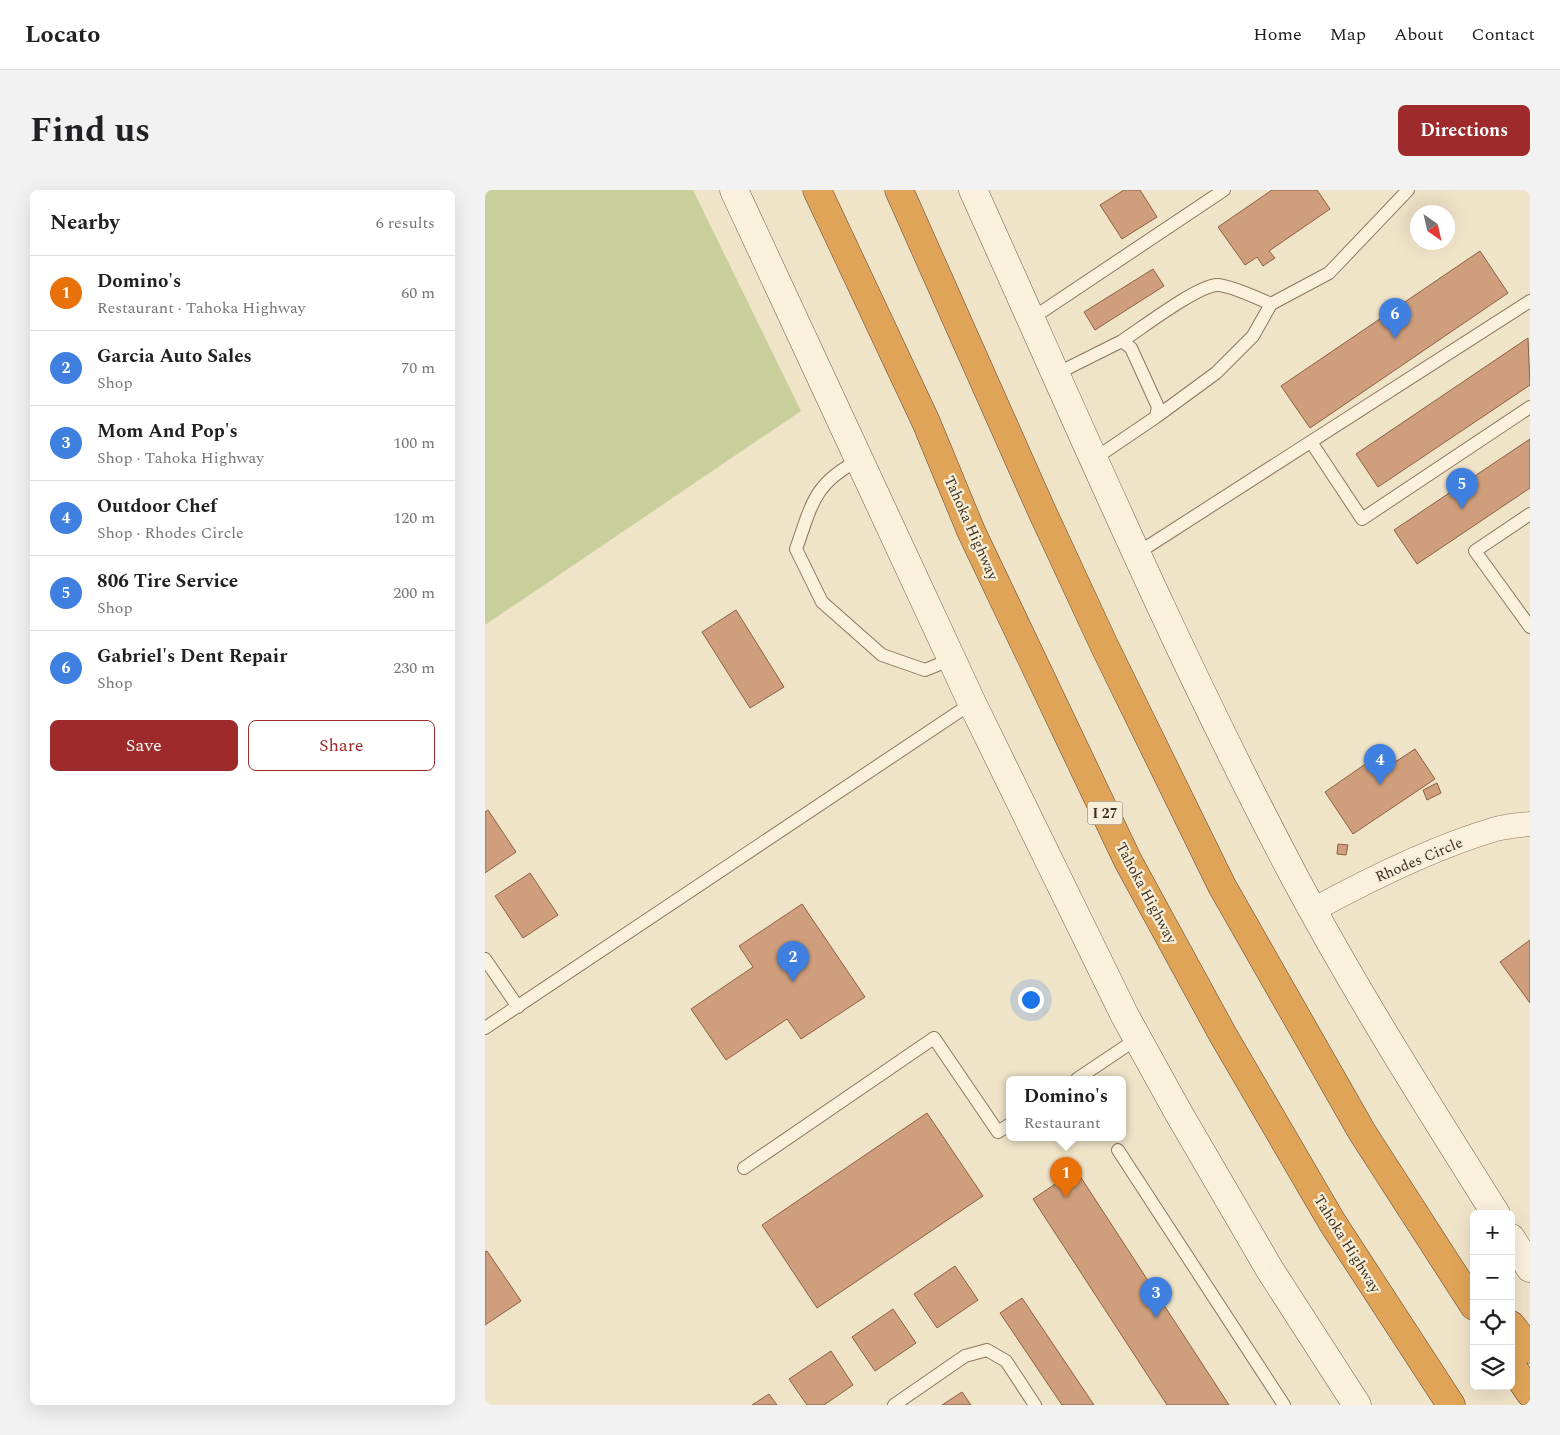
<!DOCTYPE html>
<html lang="en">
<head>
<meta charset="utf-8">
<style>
  body { margin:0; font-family:Spectral,serif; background:#f2f2f2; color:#202124 }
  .controls { position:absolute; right:15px; bottom:15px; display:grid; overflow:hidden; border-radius:8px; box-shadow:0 5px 20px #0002 }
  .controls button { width:45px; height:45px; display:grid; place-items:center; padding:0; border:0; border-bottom:1px solid #e0e0e0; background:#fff; color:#202124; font:25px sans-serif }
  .compass { position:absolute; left:925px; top:15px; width:45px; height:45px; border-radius:50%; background:#fff; box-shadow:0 5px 20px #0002; rotate:146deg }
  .you { position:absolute; left:545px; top:809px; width:18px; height:18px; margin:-12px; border:4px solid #fff; border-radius:50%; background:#1a73e8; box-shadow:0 0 0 8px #1a73e833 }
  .badge { display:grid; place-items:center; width:32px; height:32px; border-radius:50%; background:#9e2a2b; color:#fff; font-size:16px; font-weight:700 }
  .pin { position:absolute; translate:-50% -41px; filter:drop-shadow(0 1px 2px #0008) }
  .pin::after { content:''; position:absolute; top:26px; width:18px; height:15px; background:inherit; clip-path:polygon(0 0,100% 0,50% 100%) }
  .popup { position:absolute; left:521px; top:886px; width:120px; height:65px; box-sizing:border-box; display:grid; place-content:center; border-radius:8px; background:#fff; filter:drop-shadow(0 1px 4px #0005); font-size:16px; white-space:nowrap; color:#757577 }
  .popup b { font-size:19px; color:#202124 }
  .popup::after { content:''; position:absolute; left:50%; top:100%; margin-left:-10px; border:10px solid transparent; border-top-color:#fff }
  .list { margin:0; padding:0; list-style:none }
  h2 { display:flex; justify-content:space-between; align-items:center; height:65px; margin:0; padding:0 20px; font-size:21px }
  h2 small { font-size:16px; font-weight:400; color:#757577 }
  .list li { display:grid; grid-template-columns:32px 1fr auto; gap:15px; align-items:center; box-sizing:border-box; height:75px; padding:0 20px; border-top:1px solid #e0e0e0 }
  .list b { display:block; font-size:19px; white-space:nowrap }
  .list p { margin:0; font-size:16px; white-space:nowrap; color:#757577 }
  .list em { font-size:16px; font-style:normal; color:#757577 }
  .actions { display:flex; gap:10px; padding:15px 20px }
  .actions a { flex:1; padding:11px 0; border:1px solid #9e2a2b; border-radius:8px; text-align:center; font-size:18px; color:#9e2a2b }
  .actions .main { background:#9e2a2b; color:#fff }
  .icon { flex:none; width:28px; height:28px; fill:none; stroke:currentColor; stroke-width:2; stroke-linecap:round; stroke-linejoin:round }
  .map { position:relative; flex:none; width:1045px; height:1215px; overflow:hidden; border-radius:8px }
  header { display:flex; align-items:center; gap:30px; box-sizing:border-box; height:70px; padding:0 25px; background:#fff; border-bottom:1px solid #e0e0e0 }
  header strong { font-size:24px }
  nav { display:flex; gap:28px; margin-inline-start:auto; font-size:18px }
  .intro { display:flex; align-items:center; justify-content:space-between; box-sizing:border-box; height:120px; padding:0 30px }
  h1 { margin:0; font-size:35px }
  .button { padding:12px 22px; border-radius:8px; background:#9e2a2b; color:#fff; font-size:18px; font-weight:700 }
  main { display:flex; gap:30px; padding:0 30px }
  aside { flex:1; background:#fff; border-radius:8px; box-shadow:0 5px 20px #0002 }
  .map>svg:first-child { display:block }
  .green { fill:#c9cf9b }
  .building { fill:#cf9f7d; stroke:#8d5f41 }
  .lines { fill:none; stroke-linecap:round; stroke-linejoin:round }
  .lane-casing { stroke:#8d765c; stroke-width:14 }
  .street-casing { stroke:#8d765c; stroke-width:25 }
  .secondary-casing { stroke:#6f573f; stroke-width:29 }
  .highway-casing { stroke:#5b4430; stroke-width:29 }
  .lane { stroke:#faf1dc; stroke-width:12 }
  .street { stroke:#faf1dc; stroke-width:24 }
  .secondary { stroke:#faf1dc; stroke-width:28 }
  .highway { stroke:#e0a458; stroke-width:28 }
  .labels { text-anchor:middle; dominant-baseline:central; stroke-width:4.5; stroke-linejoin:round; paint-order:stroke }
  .shield { fill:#f7eed8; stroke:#756857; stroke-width:1 }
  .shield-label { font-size:14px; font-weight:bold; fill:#3d2e20 }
  .street-label { font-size:15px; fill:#3d2e20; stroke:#f7eed8 }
</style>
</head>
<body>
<header>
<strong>Locato</strong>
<nav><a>Home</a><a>Map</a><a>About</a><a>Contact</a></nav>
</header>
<div class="intro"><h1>Find us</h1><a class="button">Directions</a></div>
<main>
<aside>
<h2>Nearby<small>6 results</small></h2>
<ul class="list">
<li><span class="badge" style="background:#e8710a">1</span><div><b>Domino's</b><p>Restaurant · Tahoka Highway</p></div><em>60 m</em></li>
<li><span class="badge" style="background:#3f7fe0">2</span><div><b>Garcia Auto Sales</b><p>Shop</p></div><em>70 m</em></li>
<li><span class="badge" style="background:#3f7fe0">3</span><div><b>Mom And Pop's</b><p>Shop · Tahoka Highway</p></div><em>100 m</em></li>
<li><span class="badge" style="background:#3f7fe0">4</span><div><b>Outdoor Chef</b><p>Shop · Rhodes Circle</p></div><em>120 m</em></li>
<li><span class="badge" style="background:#3f7fe0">5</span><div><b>806 Tire Service</b><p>Shop</p></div><em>200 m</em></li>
<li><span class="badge" style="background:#3f7fe0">6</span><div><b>Gabriel's Dent Repair</b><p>Shop</p></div><em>230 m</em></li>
</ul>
<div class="actions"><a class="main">Save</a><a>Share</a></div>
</aside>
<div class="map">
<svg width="1045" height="1215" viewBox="0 0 1045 1215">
  <rect width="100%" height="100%" fill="#f0e4c8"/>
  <path class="green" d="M 0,0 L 208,0 L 316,221 L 0,435 Z"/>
  <path class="building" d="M 639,0 L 655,0 L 672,27 L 637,49 L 615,15 Z
    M 787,0 L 832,0 L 845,19 L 784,61 L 790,68 L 778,76 L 772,67 L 760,75 L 733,37 Z
    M 995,61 L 1023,103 L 825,238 L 796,196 Z
    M 668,79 L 679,96 L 610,140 L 599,122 Z
    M 1043,148 L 1045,195 L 893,297 L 871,264 Z
    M 1045,249 L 1045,298 L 932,374 L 909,340 Z
    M 251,420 L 299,497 L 265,518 L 217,442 Z
    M 930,559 L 950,589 L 868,644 L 840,602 L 892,566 L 901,578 Z
    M 952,593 L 956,603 L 942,610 L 938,600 Z
    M 3,620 L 31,662 L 0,683 L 0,622 Z
    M 853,654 L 863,655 L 861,665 L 852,664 Z
    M 45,683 L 73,725 L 38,748 L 10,706 Z
    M 317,714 L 380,807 L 316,849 L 302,829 L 241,870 L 206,819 L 268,777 L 254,756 Z
    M 1045,750 L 1045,813 L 1015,772 Z
    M 442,923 L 498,1006 L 332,1118 L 277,1035 Z
    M 591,980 L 744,1215 L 682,1215 L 548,1009 Z
    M 2,1061 L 36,1111 L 0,1135 L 0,1062 Z
    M 470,1076 L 493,1110 L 452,1138 L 429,1104 Z
    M 537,1108 L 609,1215 L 577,1215 L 515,1123 Z
    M 408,1119 L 431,1153 L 390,1181 L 367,1147 Z
    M 346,1161 L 368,1195 L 339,1215 L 322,1215 L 304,1189 Z
    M 477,1202 L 486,1215 L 457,1215 Z
    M 284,1204 L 292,1215 L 267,1215 Z"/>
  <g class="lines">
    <defs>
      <path id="lane" d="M 546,129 L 739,0
        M 637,151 C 657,138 709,98 731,95 C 742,94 775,109 786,114 L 844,83 L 923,0
        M 571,184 L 637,151 L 646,158 L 673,217 L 671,227 L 609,269
        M 671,227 L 731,183 L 768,146 L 786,114
        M 826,252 L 877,329 L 1045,217
        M 374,270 C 329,293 327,314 311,359 L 337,412 L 397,465 L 440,480 L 467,469
        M 1045,324 L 990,361 L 1045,437
        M 651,364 L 1045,111
        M 0,769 L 33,817
        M 0,838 L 487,513
        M 592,889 L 653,848
        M 633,960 L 799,1215
        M 259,978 L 449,848 L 513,942 L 525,934
        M 409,1215 L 480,1166 L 502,1160 L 521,1171 L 550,1215"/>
      <path id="street" d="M 828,720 C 883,690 952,656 1011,639 C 1022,636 1034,635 1045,634"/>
      <path id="secondary" d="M 249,0 L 487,513 L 640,826 L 693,922 L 785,1080 L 872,1215
        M 488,0 C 592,230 691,463 809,686 C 871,802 941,913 1011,1024
        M 1026,1048 L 1045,1078"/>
      <path id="highway" d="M 332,0 L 441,232 L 486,341 L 643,671 L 738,845 L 847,1032 L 966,1215
        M 414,0 L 555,317 L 619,455 L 737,696 L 877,942 L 989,1116
        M 1026,1135 L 1045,1159
        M 1026,1175 L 1045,1203"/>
    </defs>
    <use href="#lane" class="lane-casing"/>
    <use href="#street" class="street-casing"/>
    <use href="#secondary" class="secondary-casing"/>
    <use href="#highway" class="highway-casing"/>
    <use href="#lane" class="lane"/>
    <use href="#street" class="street"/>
    <use href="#secondary" class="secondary"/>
    <use href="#highway" class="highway"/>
  </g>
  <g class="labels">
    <rect class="shield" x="602.5" y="611.5" width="35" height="23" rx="4"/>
    <g class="shield-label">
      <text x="620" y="623">I 27</text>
    </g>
    <g class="street-label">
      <text transform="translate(486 338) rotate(66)">Tahoka Highway</text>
      <text transform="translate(934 670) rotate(-23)">Rhodes Circle</text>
      <text transform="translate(661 703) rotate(62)">Tahoka Highway</text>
      <text transform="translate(862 1054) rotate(58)">Tahoka Highway</text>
    </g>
  </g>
</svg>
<div class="controls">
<button>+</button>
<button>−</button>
<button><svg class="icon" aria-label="locate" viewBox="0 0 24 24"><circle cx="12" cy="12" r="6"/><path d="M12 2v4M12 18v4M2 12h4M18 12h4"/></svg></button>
<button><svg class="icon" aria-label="layers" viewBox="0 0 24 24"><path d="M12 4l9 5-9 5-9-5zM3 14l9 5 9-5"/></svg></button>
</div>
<svg class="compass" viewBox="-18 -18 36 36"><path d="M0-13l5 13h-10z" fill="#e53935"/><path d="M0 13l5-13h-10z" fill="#757577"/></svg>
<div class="you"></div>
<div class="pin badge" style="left:581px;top:1008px;background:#e8710a">1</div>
<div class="popup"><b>Domino's</b>Restaurant</div>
<div class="pin badge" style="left:308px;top:792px;background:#3f7fe0">2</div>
<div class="pin badge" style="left:671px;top:1128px;background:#3f7fe0">3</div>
<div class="pin badge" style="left:895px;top:595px;background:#3f7fe0">4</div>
<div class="pin badge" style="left:977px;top:319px;background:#3f7fe0">5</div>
<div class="pin badge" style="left:910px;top:149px;background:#3f7fe0">6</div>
</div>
</main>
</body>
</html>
